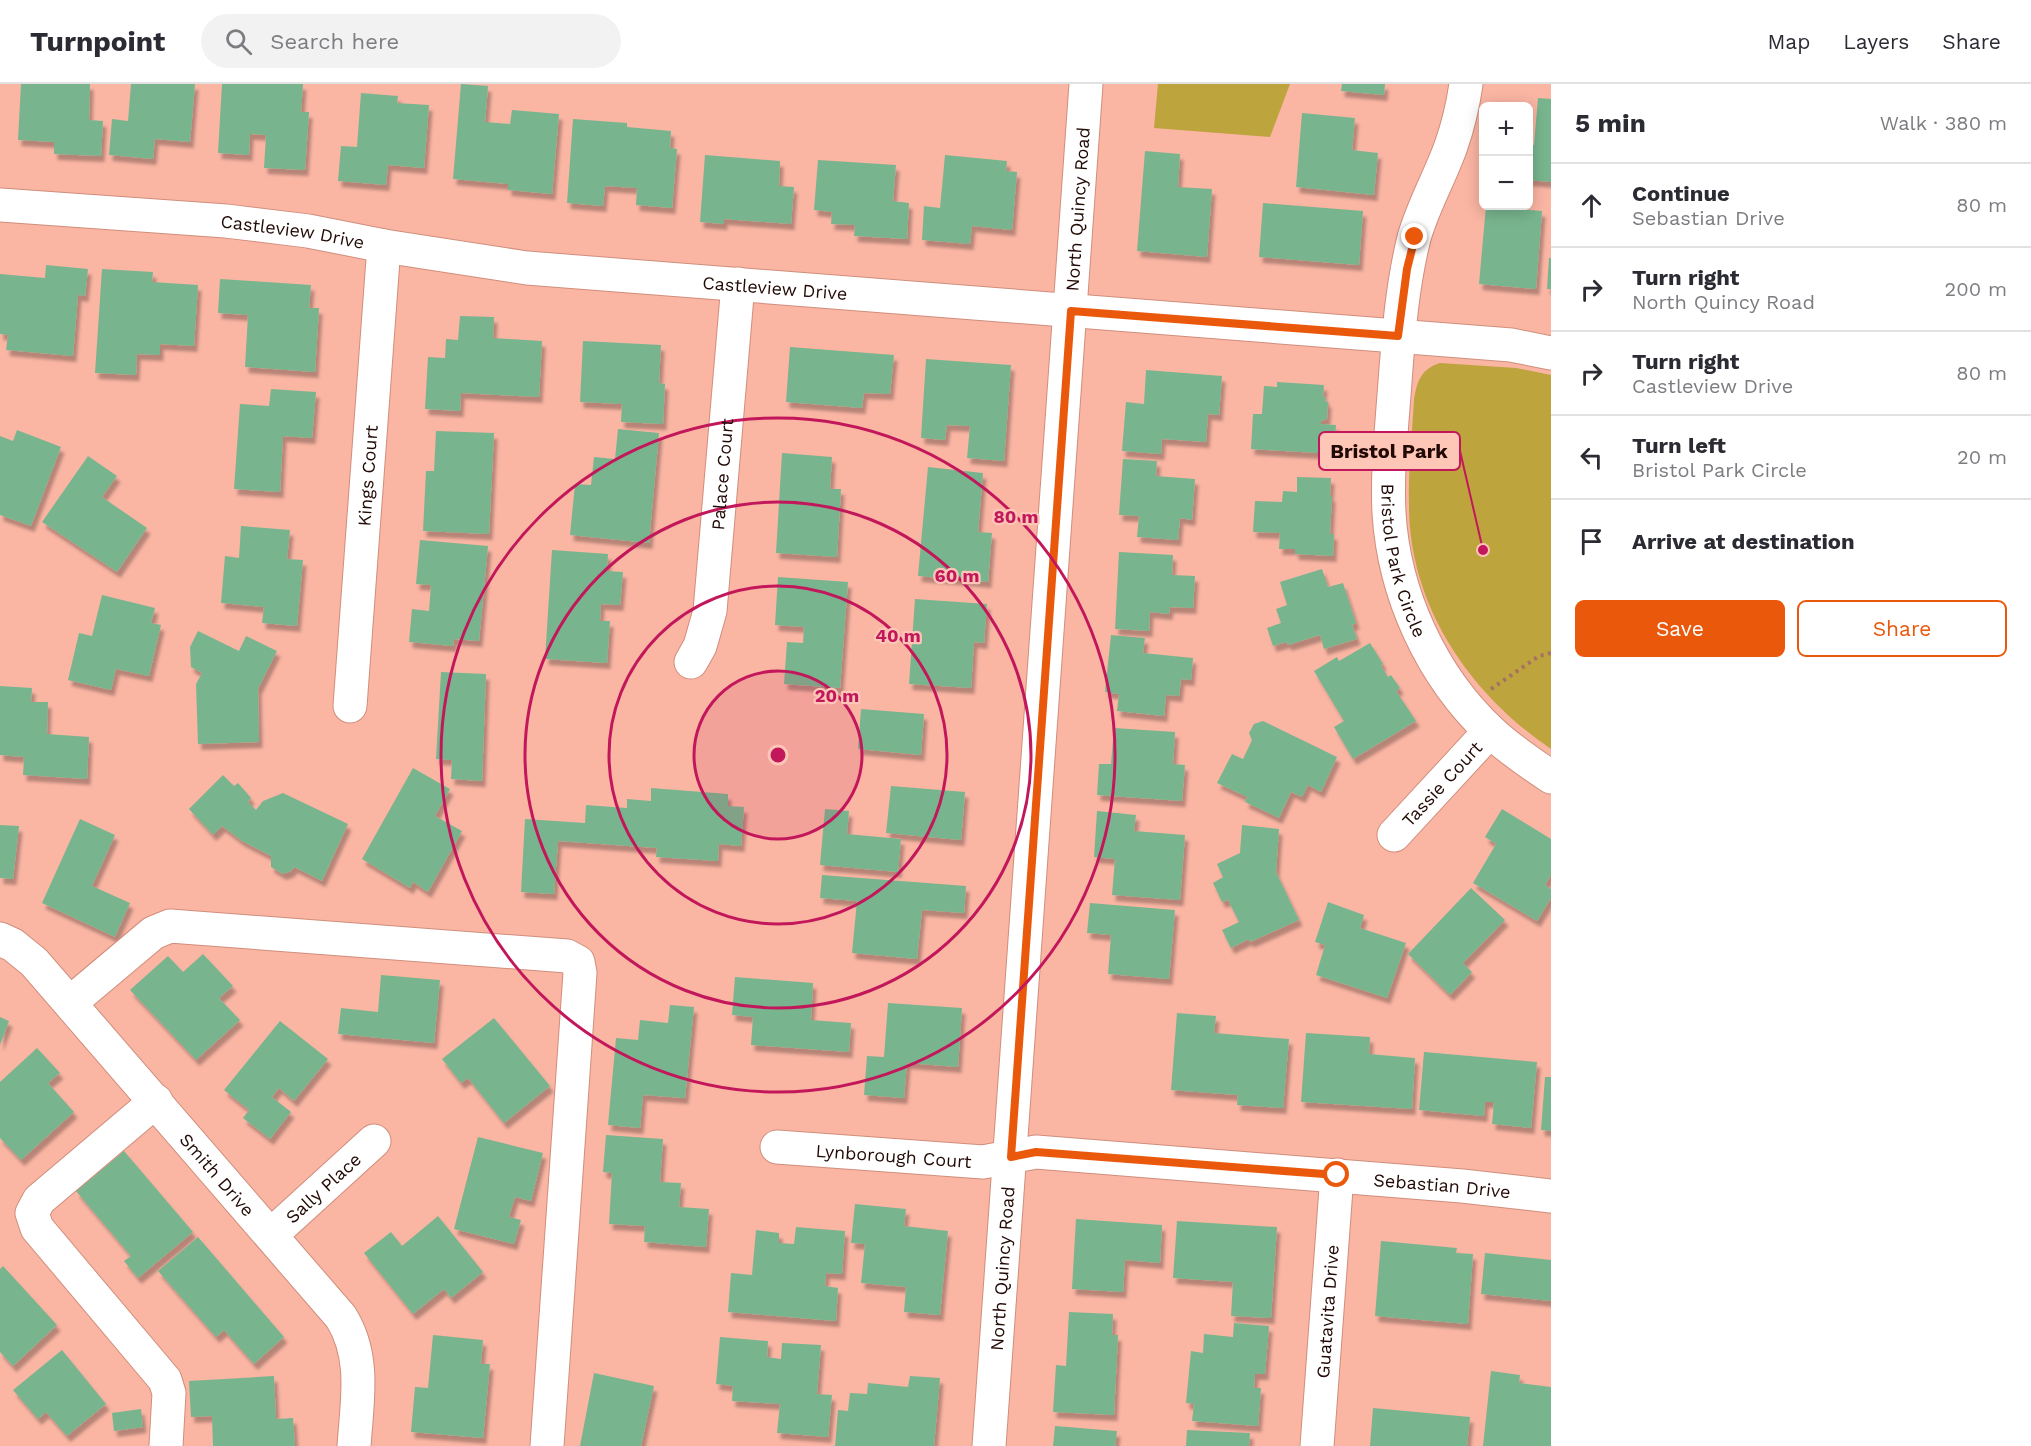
<!DOCTYPE html>
<html lang="en">
<head>
<meta charset="utf-8">
<style>
  body { margin:0; font-family:"Work Sans",sans-serif; background:#f2f2f3; color:#2b2b33 }
  .controls { position:absolute; right:18px; top:18px; display:grid; overflow:hidden; border-radius:9px; box-shadow:0 3px 15px #0003 }
  .controls button { width:54px; height:54px; display:grid; place-items:center; padding:0; border:0; border-bottom:2px solid #e1e1e2; background:#fff; color:#2b2b33; font:30px sans-serif }
  .stop { position:absolute; width:18px; height:18px; margin:-14px; border:4px solid #ea580c; border-radius:50%; background:#fff }
  .stop.end { background:#ea580c; border-color:#fff; box-shadow:0 2px 6px #0008 }
  .list { margin:0; padding:0; list-style:none }
  h2 { display:flex; justify-content:space-between; align-items:center; height:78px; margin:0; padding:0 24px; font-size:26px }
  h2 small { font-size:20px; font-weight:400; color:#7c7c81 }
  .list li { display:grid; grid-template-columns:39px 1fr auto; gap:18px; align-items:center; box-sizing:border-box; height:84px; padding:0 24px; border-top:2px solid #e1e1e2 }
  .list b { display:block; font-size:22px; white-space:nowrap }
  .list p { margin:0; font-size:20px; white-space:nowrap; color:#7c7c81 }
  .list em { font-size:20px; font-style:normal; color:#7c7c81 }
  .actions { display:flex; gap:12px; padding:18px 24px }
  .actions a { flex:1; padding:14px 0; border:2px solid #ea580c; border-radius:9px; text-align:center; font-size:21px; color:#ea580c }
  .actions .main { background:#ea580c; color:#fff }
  .icon { flex:none; width:33px; height:33px; fill:none; stroke:currentColor; stroke-width:2; stroke-linecap:round; stroke-linejoin:round }
  .map { position:relative; flex:none; width:1551px; height:1362px; overflow:hidden }
  header { display:flex; align-items:center; gap:36px; box-sizing:border-box; height:84px; padding:0 30px; background:#fff; border-bottom:2px solid #e1e1e2 }
  header strong { font-size:28px }
  nav { display:flex; gap:33px; margin-inline-start:auto; font-size:21px }
  .search { width:420px; height:54px; background:#f2f2f3; display:flex; align-items:center; gap:15px; box-sizing:border-box; padding:0 21px; border-radius:33px; color:#7c7c81; font-size:22px }
  main { display:flex }
  aside { flex:1; background:#fff }
  .map>svg:first-child { display:block }
  .green { fill:#bda43d }
  .building { fill:#78b58e; filter:url(#shadow) }
  .lines { fill:none; stroke-linecap:round; stroke-linejoin:round }
  .minor-casing { stroke:#d08e7c; stroke-width:35 }
  .path { stroke:#a57165; stroke-width:4; stroke-dasharray:3 4.5; stroke-linecap:butt }
  .minor { stroke:#fff; stroke-width:33 }
  .route { stroke:#ea580c; stroke-width:8 }
  .ring { fill:none; stroke:#c2185b; stroke-width:3 }
  .labels { text-anchor:middle; dominant-baseline:central; stroke-width:4.5; stroke-linejoin:round; paint-order:stroke }
  .street-label { font-size:18px; fill:#210905; stroke:#fec6b7 }
  .centre { fill:#c2185b; stroke:#fec6b7; stroke-width:3 }
  .ring-label { font-size:18px; text-anchor:middle; font-weight:bold; fill:#c2185b; stroke:#fec6b7; stroke-width:4.5; stroke-linejoin:round; paint-order:stroke }
  .leader { fill:none; stroke:#c2185b; stroke-width:2 }
  .callout-dot { fill:#c2185b; stroke:#fec6b7; stroke-width:2 }
  .callout { fill:#fec6b7; stroke:#c2185b; stroke-width:2 }
  .callout-label { font-size:20px; text-anchor:middle; font-weight:bold; fill:#210905 }
</style>
</head>
<body>
<header>
<strong>Turnpoint</strong>
<div class="search"><svg class="icon" aria-label="search" viewBox="0 0 24 24"><circle cx="10" cy="10" r="6"/><path d="M15 15l6 6"/></svg>Search here</div>
<nav><a>Map</a><a>Layers</a><a>Share</a></nav>
</header>
<main>
<div class="map">
<svg width="1551" height="1362" viewBox="0 0 1551 1362">
  <defs>
    <filter id="shadow"><feDropShadow dx="3.5" dy="6" stdDeviation="1.5" flood-color="#0004"/></filter>
  </defs>
  <rect width="100%" height="100%" fill="#fab5a3"/>
  <path class="green" d="M 1158,0 L 1290,0 L 1270,53 L 1154,44 Z
    M 1440,279 L 1516,284 L 1551,291 L 1551,665 C 1470,610 1409,522 1409,421 C 1408,386 1412,351 1414,316 C 1417,297 1421,285 1440,279 Z"/>
  <path class="building" d="M 21,0 L 90,0 L 89,36 L 103,37 L 101,72 L 54,70 L 54,58 L 18,56 Z
    M 131,0 L 195,0 L 190,58 L 155,55 L 153,75 L 109,71 L 112,35 L 128,37 Z
    M 222,0 L 303,0 L 301,28 L 309,28 L 305,86 L 264,84 L 266,51 L 250,50 L 249,71 L 218,69 Z
    M 461,0 L 488,2 L 485,38 L 510,40 L 512,26 L 559,30 L 552,110 L 508,106 L 508,100 L 453,95 Z
    M 1342,0 L 1385,0 L 1384,11 L 1341,7 Z
    M 361,9 L 398,12 L 397,19 L 429,21 L 424,84 L 388,81 L 386,101 L 338,97 L 341,62 L 357,63 Z
    M 1538,14 L 1551,15 L 1551,98 L 1528,96 L 1528,61 L 1534,61 Z
    M 1302,29 L 1355,34 L 1352,66 L 1378,69 L 1374,111 L 1296,103 Z
    M 573,35 L 627,39 L 627,43 L 671,47 L 670,64 L 677,65 L 672,124 L 636,121 L 637,104 L 605,102 L 603,122 L 567,119 Z
    M 1145,67 L 1180,70 L 1178,103 L 1212,105 L 1207,173 L 1137,167 Z
    M 705,71 L 780,77 L 779,102 L 794,103 L 791,140 L 724,135 L 724,140 L 700,138 Z
    M 945,71 L 1007,77 L 1006,87 L 1017,88 L 1012,146 L 972,142 L 970,160 L 922,156 L 924,122 L 940,124 Z
    M 818,76 L 896,81 L 893,117 L 909,119 L 907,155 L 854,152 L 855,141 L 831,140 L 832,128 L 814,126 Z
    M 1263,119 L 1363,127 L 1359,181 L 1259,173 Z
    M 1486,122 L 1542,127 L 1536,205 L 1479,200 Z
    M 1549,174 L 1551,174 L 1551,205 L 1547,205 Z
    M 46,181 L 88,185 L 85,212 L 78,211 L 73,272 L 6,266 L 8,251 L 0,250 L 0,190 L 45,194 Z
    M 102,185 L 153,188 L 152,198 L 198,201 L 194,262 L 160,260 L 160,271 L 137,270 L 136,291 L 95,289 Z
    M 220,195 L 311,201 L 309,224 L 319,224 L 315,288 L 245,283 L 248,231 L 218,229 Z
    M 460,232 L 494,233 L 493,254 L 542,257 L 539,313 L 461,309 L 460,327 L 425,325 L 428,273 L 445,274 L 446,255 L 458,256 Z
    M 583,257 L 661,261 L 659,299 L 665,300 L 663,340 L 621,338 L 622,320 L 580,318 Z
    M 790,263 L 894,271 L 890,310 L 864,309 L 862,324 L 786,318 Z
    M 926,275 L 1011,281 L 1004,377 L 967,374 L 970,342 L 947,341 L 945,356 L 921,354 Z
    M 1146,286 L 1222,292 L 1219,331 L 1208,330 L 1206,358 L 1162,355 L 1161,370 L 1122,367 L 1126,318 L 1144,320 Z
    M 1277,298 L 1324,301 L 1323,313 L 1326,314 L 1325,317 L 1328,318 L 1327,335 L 1321,337 L 1321,340 L 1336,341 L 1334,370 L 1251,365 L 1253,330 L 1262,330 L 1264,302 L 1277,303 Z
    M 271,305 L 316,308 L 312,354 L 283,352 L 280,408 L 234,405 L 240,320 L 269,322 Z
    M 618,345 L 659,349 L 649,459 L 570,451 L 575,400 L 591,401 L 594,373 L 615,375 Z
    M 17,346 L 61,363 L 31,442 L 0,431 L 0,352 L 13,357 Z
    M 436,347 L 494,349 L 489,450 L 423,447 L 426,387 L 434,387 Z
    M 782,369 L 832,373 L 830,405 L 841,405 L 837,473 L 776,469 Z
    M 88,372 L 117,392 L 102,413 L 147,444 L 117,488 L 42,438 Z
    M 1123,375 L 1157,377 L 1156,392 L 1195,395 L 1192,436 L 1180,434 L 1178,456 L 1137,453 L 1139,432 L 1119,431 Z
    M 928,383 L 983,389 L 978,448 L 992,449 L 988,498 L 918,492 Z
    M 1297,393 L 1331,394 L 1330,412 L 1332,412 L 1330,450 L 1334,450 L 1333,472 L 1295,470 L 1295,465 L 1279,465 L 1280,449 L 1253,448 L 1255,417 L 1282,418 L 1283,407 L 1297,408 Z
    M 241,442 L 290,446 L 287,475 L 303,476 L 297,542 L 262,539 L 264,523 L 221,519 L 225,472 L 239,474 Z
    M 420,456 L 488,462 L 479,557 L 454,555 L 453,562 L 409,558 L 412,525 L 429,527 L 431,501 L 416,500 Z
    M 552,466 L 608,470 L 607,487 L 623,488 L 620,521 L 601,520 L 600,537 L 610,537 L 607,579 L 545,575 Z
    M 1119,468 L 1173,471 L 1172,491 L 1195,492 L 1193,524 L 1170,523 L 1169,530 L 1150,528 L 1149,547 L 1115,545 Z
    M 1322,485 L 1328,503 L 1343,499 L 1356,539 L 1352,541 L 1357,555 L 1324,565 L 1320,551 L 1288,561 L 1287,558 L 1273,562 L 1267,544 L 1281,539 L 1276,525 L 1287,521 L 1280,498 Z
    M 778,493 L 848,498 L 840,604 L 784,600 L 787,558 L 803,559 L 804,543 L 775,541 Z
    M 102,511 L 155,524 L 151,539 L 161,541 L 149,592 L 116,585 L 111,606 L 68,596 L 79,549 L 92,552 Z
    M 915,515 L 987,520 L 984,559 L 974,558 L 971,604 L 909,600 Z
    M 198,547 L 239,567 L 246,552 L 277,567 L 258,605 L 259,658 L 198,660 L 196,600 L 202,589 L 191,583 L 190,563 Z
    M 1111,551 L 1145,554 L 1143,569 L 1193,574 L 1191,596 L 1181,595 L 1179,612 L 1166,611 L 1164,632 L 1117,627 L 1119,610 L 1105,608 Z
    M 1370,559 L 1383,580 L 1381,582 L 1388,593 L 1391,591 L 1400,604 L 1396,607 L 1416,637 L 1353,675 L 1334,643 L 1344,637 L 1314,587 L 1337,573 L 1339,577 Z
    M 441,588 L 486,590 L 482,697 L 451,695 L 452,676 L 436,675 Z
    M 0,602 L 32,604 L 31,618 L 48,618 L 47,650 L 89,653 L 87,695 L 23,691 L 24,673 L 0,671 Z
    M 861,625 L 924,630 L 921,671 L 858,665 Z
    M 1263,637 L 1337,673 L 1321,708 L 1308,701 L 1302,713 L 1291,708 L 1279,734 L 1245,718 L 1247,713 L 1217,699 L 1232,670 L 1243,675 L 1252,656 L 1249,649 L 1254,640 Z
    M 1114,644 L 1175,648 L 1173,680 L 1185,681 L 1182,717 L 1097,711 L 1099,680 L 1111,680 Z
    M 413,684 L 450,705 L 435,732 L 462,747 L 428,808 L 413,798 L 410,804 L 362,775 Z
    M 223,691 L 234,702 L 238,699 L 251,714 L 248,718 L 256,726 L 263,717 L 283,709 L 348,740 L 322,797 L 294,783 L 291,787 L 283,790 L 271,783 L 271,772 L 242,757 L 222,742 L 213,751 L 189,725 Z
    M 891,702 L 965,708 L 961,756 L 886,749 Z
    M 651,704 L 728,710 L 728,722 L 744,723 L 741,762 L 719,760 L 718,777 L 656,773 L 657,764 L 558,757 L 554,810 L 521,808 L 525,735 L 585,739 L 586,721 L 627,724 L 627,715 L 651,717 Z
    M 825,725 L 849,727 L 847,750 L 901,755 L 898,788 L 820,781 Z
    M 1502,725 L 1551,755 L 1551,791 L 1545,801 L 1551,805 L 1551,814 L 1537,837 L 1473,799 L 1496,760 L 1485,753 Z
    M 1097,727 L 1136,731 L 1134,747 L 1185,751 L 1180,816 L 1112,811 L 1115,775 L 1094,773 Z
    M 80,735 L 115,751 L 92,802 L 130,819 L 115,853 L 42,819 Z
    M 0,741 L 19,742 L 13,795 L 0,794 Z
    M 1242,741 L 1279,745 L 1276,788 L 1299,836 L 1250,858 L 1249,855 L 1231,864 L 1222,846 L 1239,838 L 1228,816 L 1222,818 L 1213,799 L 1223,793 L 1217,780 L 1240,769 Z
    M 822,791 L 966,802 L 964,829 L 922,826 L 917,875 L 852,869 L 857,817 L 820,814 Z
    M 1471,804 L 1505,836 L 1463,879 L 1472,888 L 1450,911 L 1408,870 Z
    M 1328,818 L 1364,831 L 1360,844 L 1406,859 L 1387,914 L 1316,891 L 1325,861 L 1315,858 Z
    M 1090,819 L 1175,826 L 1169,895 L 1108,890 L 1111,851 L 1087,849 Z
    M 203,870 L 233,902 L 219,914 L 240,936 L 196,976 L 130,906 L 168,872 L 183,888 Z
    M 381,891 L 440,896 L 434,959 L 338,950 L 341,924 L 378,928 Z
    M 735,893 L 813,899 L 811,936 L 851,939 L 849,968 L 751,961 L 753,933 L 732,931 Z
    M 888,919 L 962,924 L 958,983 L 907,979 L 904,1014 L 864,1011 L 867,972 L 884,973 Z
    M 670,921 L 694,923 L 685,1014 L 643,1011 L 640,1044 L 608,1041 L 616,954 L 638,956 L 640,936 L 668,939 Z
    M 1177,929 L 1216,932 L 1214,949 L 1289,955 L 1283,1024 L 1237,1021 L 1238,1011 L 1171,1006 Z
    M 0,933 L 9,937 L 0,961 Z
    M 494,934 L 550,1002 L 504,1039 L 468,994 L 461,999 L 442,975 Z
    M 280,937 L 328,975 L 294,1017 L 279,1004 L 272,1013 L 291,1028 L 270,1055 L 243,1034 L 249,1026 L 224,1006 Z
    M 1306,949 L 1370,953 L 1369,970 L 1415,974 L 1412,1025 L 1301,1018 Z
    M 37,964 L 60,989 L 48,999 L 74,1028 L 21,1076 L 0,1054 L 0,998 Z
    M 1424,968 L 1537,978 L 1531,1044 L 1492,1040 L 1494,1018 L 1485,1018 L 1484,1032 L 1419,1026 Z
    M 1545,993 L 1551,993 L 1551,1047 L 1541,1046 Z
    M 606,1051 L 663,1055 L 660,1098 L 681,1099 L 679,1123 L 709,1125 L 706,1163 L 644,1158 L 645,1142 L 609,1140 L 612,1089 L 603,1088 Z
    M 478,1053 L 543,1069 L 531,1117 L 515,1113 L 509,1133 L 521,1136 L 514,1160 L 454,1145 Z
    M 124,1067 L 193,1148 L 138,1194 L 124,1177 L 131,1172 L 76,1107 Z
    M 855,1120 L 906,1125 L 904,1142 L 948,1147 L 940,1231 L 904,1228 L 906,1203 L 861,1199 L 865,1160 L 851,1159 Z
    M 438,1132 L 483,1188 L 451,1214 L 444,1205 L 413,1230 L 364,1169 L 391,1148 L 402,1162 Z
    M 1076,1135 L 1162,1141 L 1160,1179 L 1125,1176 L 1123,1208 L 1072,1205 Z
    M 1177,1137 L 1277,1143 L 1271,1234 L 1231,1232 L 1233,1198 L 1173,1194 Z
    M 796,1143 L 845,1147 L 842,1190 L 826,1189 L 825,1202 L 838,1204 L 836,1237 L 728,1228 L 731,1189 L 752,1191 L 756,1146 L 779,1149 L 779,1159 L 794,1160 Z
    M 198,1153 L 284,1253 L 254,1280 L 224,1246 L 216,1253 L 158,1187 Z
    M 1381,1157 L 1457,1164 L 1456,1169 L 1473,1170 L 1468,1240 L 1375,1232 Z
    M 1485,1169 L 1551,1176 L 1551,1217 L 1481,1210 Z
    M 3,1182 L 57,1241 L 13,1282 L 0,1268 L 0,1185 Z
    M 1069,1228 L 1113,1230 L 1112,1251 L 1118,1251 L 1114,1331 L 1053,1328 L 1056,1281 L 1066,1282 Z
    M 1234,1239 L 1269,1242 L 1265,1290 L 1255,1290 L 1254,1304 L 1261,1304 L 1258,1342 L 1192,1337 L 1194,1320 L 1186,1319 L 1191,1267 L 1203,1269 L 1204,1250 L 1233,1253 Z
    M 433,1251 L 483,1256 L 481,1280 L 490,1280 L 483,1354 L 411,1348 L 415,1303 L 428,1304 Z
    M 720,1253 L 768,1257 L 767,1273 L 781,1275 L 782,1259 L 821,1261 L 817,1310 L 832,1311 L 828,1353 L 777,1349 L 780,1320 L 732,1317 L 733,1302 L 716,1300 Z
    M 62,1266 L 106,1320 L 67,1352 L 46,1328 L 38,1335 L 13,1306 Z
    M 1491,1287 L 1520,1291 L 1519,1299 L 1551,1303 L 1551,1362 L 1483,1362 Z
    M 594,1289 L 654,1302 L 641,1362 L 580,1362 Z
    M 274,1292 L 276,1335 L 293,1334 L 295,1362 L 213,1362 L 212,1332 L 191,1333 L 189,1297 Z
    M 910,1292 L 940,1294 L 934,1362 L 835,1362 L 838,1326 L 848,1327 L 850,1309 L 867,1310 L 868,1299 L 908,1303 Z
    M 1373,1324 L 1470,1333 L 1467,1362 L 1370,1362 Z
    M 141,1325 L 143,1343 L 114,1347 L 112,1329 Z
    M 1055,1342 L 1117,1347 L 1115,1362 L 1053,1362 Z
    M 1187,1346 L 1250,1349 L 1249,1362 L 1186,1362 Z"/>
  <g class="lines">
    <defs>
      <g id="minor">
        <path id="s1" d="M 1466,0 C 1463,21 1458,42 1451,62 C 1440,93 1423,122 1414,154 C 1401,206 1398,259 1394,311 C 1391,351 1387,390 1389,429 C 1394,510 1431,591 1490,647 C 1508,664 1530,679 1551,693"/>
        <path id="s2" d="M 0,121 L 226,137 L 308,147 L 384,162 L 527,184 L 1511,261 L 1551,269"/>
        <path id="s3" d="M 691,578 L 700,562 L 710,527 L 738,200"/>
        <path id="s4" d="M 350,622 L 384,162"/>
        <path id="s5" d="M 1394,751 L 1490,647"/>
        <path id="s6" d="M 0,855 L 13,861 L 34,878 L 341,1233 C 366,1273 357,1317 354,1362"/>
        <path d="M 71,918 L 153,849 L 170,842 L 567,872 L 578,878 L 580,889 L 547,1362"/>
        <path d="M 156,1017 L 39,1116 L 32,1129 L 37,1144 L 165,1296 L 169,1309 L 166,1362"/>
        <path id="s7" d="M 777,1063 L 983,1078 L 1036,1068 L 1462,1102 L 1551,1112"/>
        <path id="s8" d="M 272,1150 L 374,1057"/>
        <path id="s9" d="M 989,1362 L 1086,0"/>
        <path id="s10" d="M 1317,1362 L 1337,1091"/>
      </g>
    </defs>
    <use href="#minor" class="minor-casing"/>
    <path class="path" d="M 1491,605 L 1539,572 L 1551,569"/>
    <use href="#minor" class="minor"/>
  </g>
  <g class="lines">
    <path class="route" d="M 1337,1091 L 1036,1068 L 1011,1073 L 1071,227 L 1398,252 L 1407,185 L 1415,153"/>
  </g>
  <circle cx="778" cy="671" r="84" fill="#c2185b" fill-opacity=".12"/>
  <g class="ring">
    <circle cx="778" cy="671" r="84"/>
    <circle cx="778" cy="671" r="169"/>
    <circle cx="778" cy="671" r="253"/>
    <circle cx="778" cy="671" r="337"/>
  </g>
  <g class="labels">
    <g class="street-label">
      <text stroke="none"><textPath href="#s9" startOffset="1240">North Quincy Road</textPath></text>
      <text stroke="none"><textPath href="#s2" startOffset="294">Castleview Drive</textPath></text>
      <text stroke="none"><textPath href="#s2" startOffset="780">Castleview Drive</textPath></text>
      <text stroke="none"><textPath href="#s3" startOffset="192">Palace Court</textPath></text>
      <text stroke="none"><textPath href="#s4" startOffset="231">Kings Court</textPath></text>
      <text stroke="none"><textPath href="#s1" startOffset="489">Bristol Park Circle</textPath></text>
      <text stroke="none"><textPath href="#s5" startOffset="70">Tassie Court</textPath></text>
      <text stroke="none"><textPath href="#s7" startOffset="117">Lynborough Court</textPath></text>
      <text stroke="none"><textPath href="#s6" startOffset="322">Smith Drive</textPath></text>
      <text stroke="none"><textPath href="#s7" startOffset="668">Sebastian Drive</textPath></text>
      <text stroke="none"><textPath href="#s8" startOffset="69">Sally Place</textPath></text>
      <text stroke="none"><textPath href="#s9" startOffset="178">North Quincy Road</textPath></text>
      <text stroke="none"><textPath href="#s10" startOffset="135">Guatavita Drive</textPath></text>
    </g>
  </g>
  <circle cx="778" cy="671" r="9" class="centre"/>
  <g class="ring-label">
    <text x="1016" y="439">80 m</text>
    <text x="957" y="498">60 m</text>
    <text x="898" y="558">40 m</text>
    <text x="837" y="618">20 m</text>
  </g>
  <path class="leader" d="M1483 466L1460 367"/>
  <circle class="callout-dot" cx="1483" cy="466" r="6"/>
  <rect class="callout" x="1319" y="348" width="141" height="38" rx="6"/>
  <g class="callout-label">
    <text x="1389" y="374">Bristol Park</text>
  </g>
</svg>
<div class="controls">
<button>+</button>
<button>−</button>
</div>
<div class="stop" style="left:1337px;top:1091px"></div>
<div class="stop end" style="left:1415px;top:153px"></div>
</div>
<aside>
<h2>5 min<small>Walk · 380 m</small></h2>
<ul class="list">
<li><svg class="icon" aria-label="ahead" viewBox="0 0 24 24"><path d="M12 20V5M6 11l6-6 6 6"/></svg><div><b>Continue</b><p>Sebastian Drive</p></div><em>80 m</em></li>
<li><svg class="icon" aria-label="right" viewBox="0 0 24 24"><path d="M7 20v-9h11M14 6l5 5-5 5"/></svg><div><b>Turn right</b><p>North Quincy Road</p></div><em>200 m</em></li>
<li><svg class="icon" aria-label="right" viewBox="0 0 24 24"><path d="M7 20v-9h11M14 6l5 5-5 5"/></svg><div><b>Turn right</b><p>Castleview Drive</p></div><em>80 m</em></li>
<li><svg class="icon" aria-label="left" viewBox="0 0 24 24"><path d="M17 20v-9H6M10 6l-5 5 5 5"/></svg><div><b>Turn left</b><p>Bristol Park Circle</p></div><em>20 m</em></li>
<li><svg class="icon" aria-label="arrive" viewBox="0 0 24 24"><path d="M6 21V4h12l-3 4 3 4H6"/></svg><div><b>Arrive at destination</b></div></li>
</ul>
<div class="actions"><a class="main">Save</a><a>Share</a></div>
</aside>
</main>
</body>
</html>
